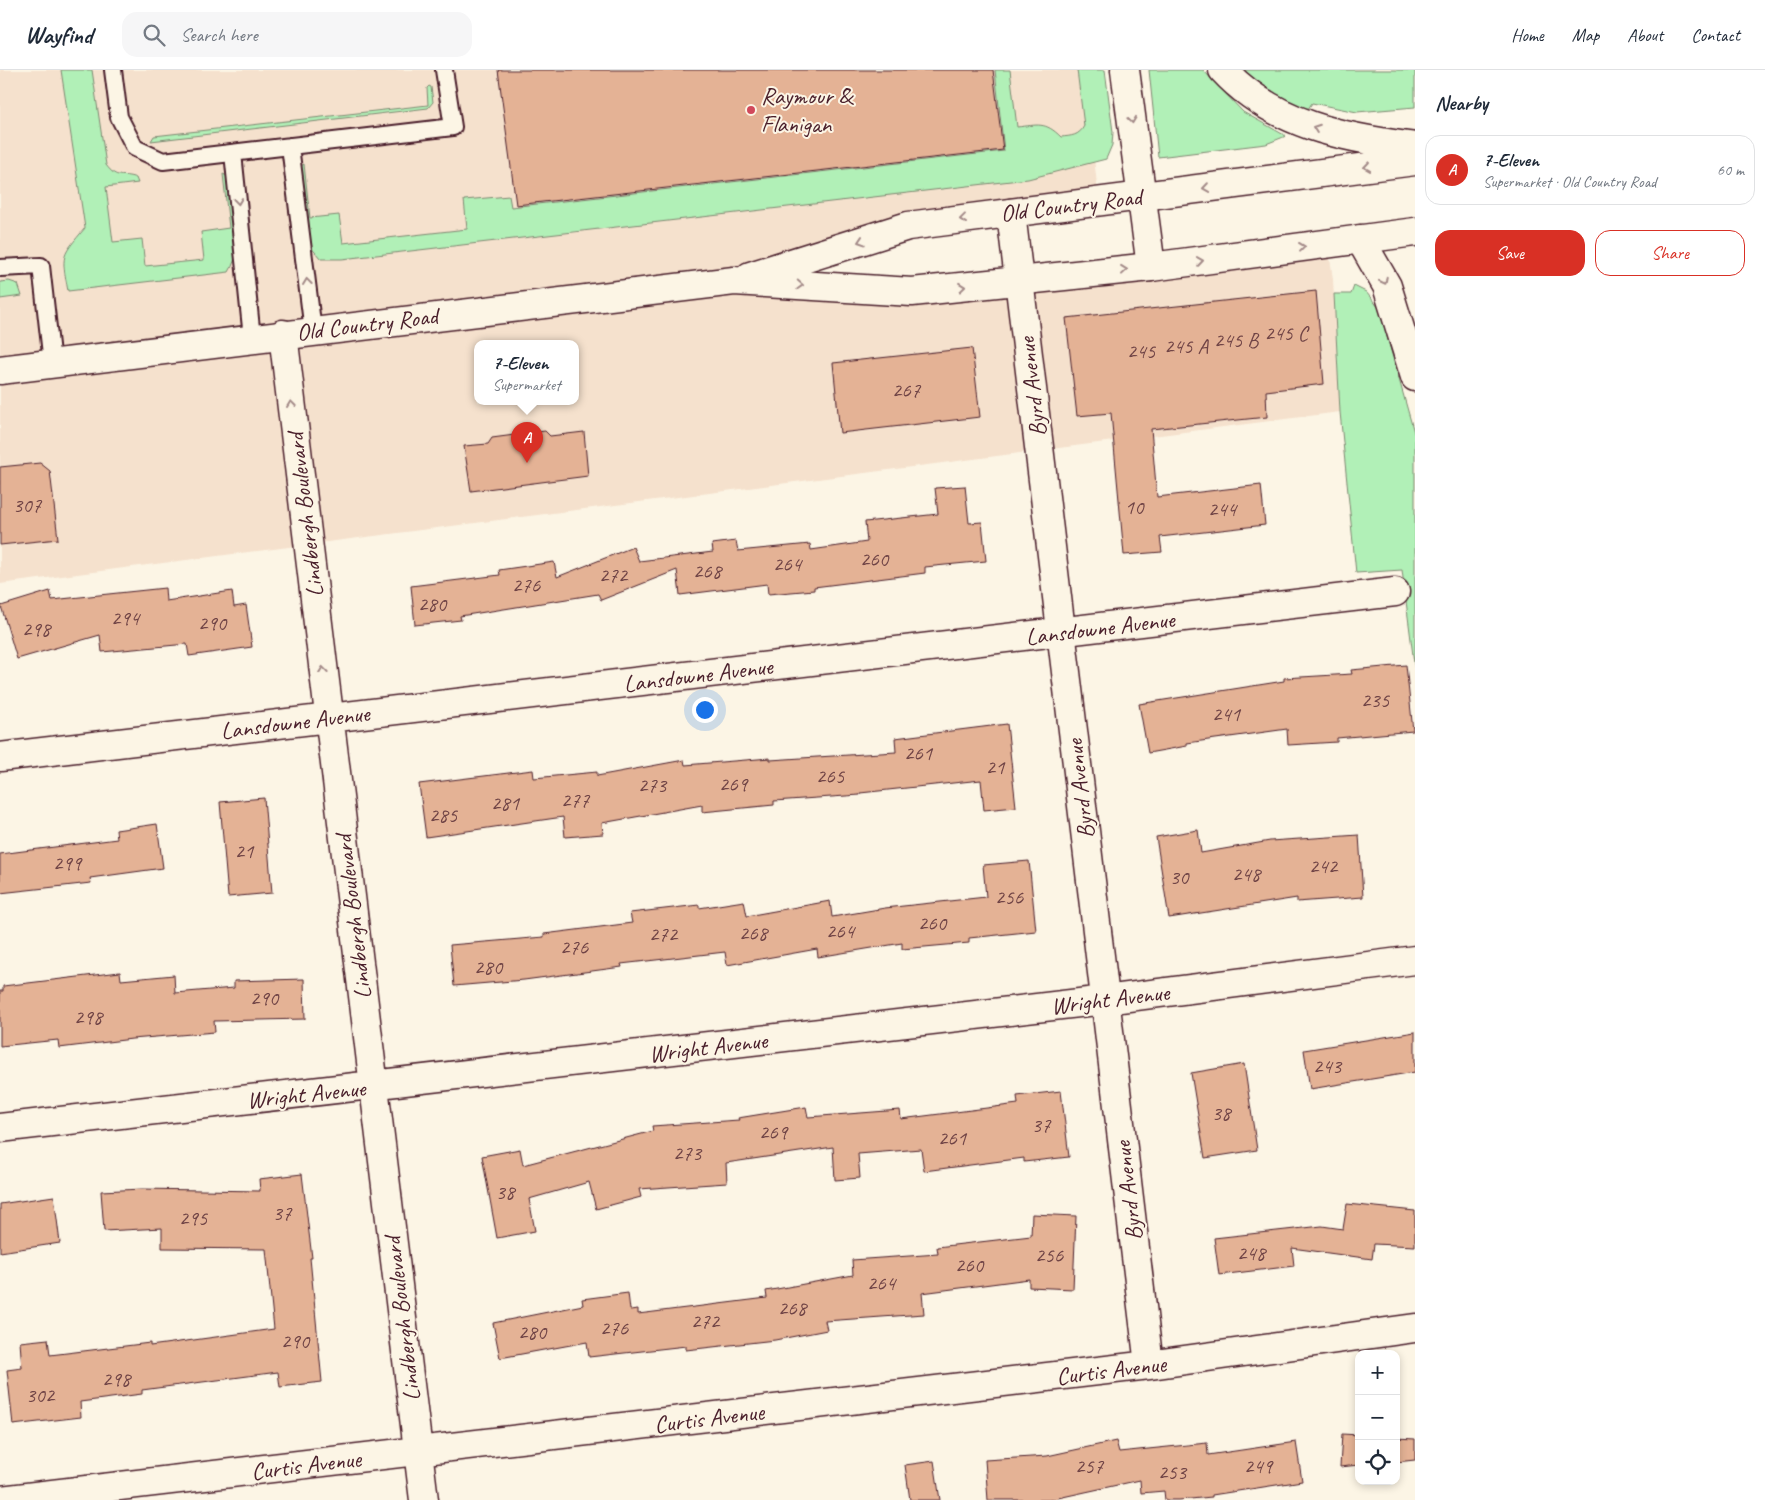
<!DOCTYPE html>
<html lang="en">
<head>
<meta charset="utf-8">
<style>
  body { margin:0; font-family:Caveat,sans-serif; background:#f6f6f7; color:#1f2937 }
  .controls { position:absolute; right:15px; bottom:15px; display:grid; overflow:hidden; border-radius:10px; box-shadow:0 2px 8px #0003 }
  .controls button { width:45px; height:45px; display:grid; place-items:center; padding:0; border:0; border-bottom:1px solid #e0e1e3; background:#fff; color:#1f2937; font:25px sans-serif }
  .you { position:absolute; left:704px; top:639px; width:18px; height:18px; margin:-12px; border:4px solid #fff; border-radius:50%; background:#1a73e8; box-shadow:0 0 0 8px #1a73e833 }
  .badge { display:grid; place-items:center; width:32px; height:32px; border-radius:50%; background:#d93025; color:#fff; font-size:16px; font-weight:700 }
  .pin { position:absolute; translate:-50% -41px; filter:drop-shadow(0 1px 2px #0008) }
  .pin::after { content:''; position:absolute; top:26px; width:18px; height:15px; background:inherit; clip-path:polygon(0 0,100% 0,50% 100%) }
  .popup { position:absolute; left:474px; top:270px; width:105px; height:65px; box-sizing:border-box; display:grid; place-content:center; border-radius:10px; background:#fff; filter:drop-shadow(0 1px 4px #0005); font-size:16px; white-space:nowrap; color:#747a83 }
  .popup b { font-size:19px; color:#1f2937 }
  .popup::after { content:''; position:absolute; left:50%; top:100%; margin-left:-10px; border:10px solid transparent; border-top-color:#fff }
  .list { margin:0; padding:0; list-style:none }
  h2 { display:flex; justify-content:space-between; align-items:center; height:65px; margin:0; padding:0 20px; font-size:21px }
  h2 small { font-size:16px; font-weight:400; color:#747a83 }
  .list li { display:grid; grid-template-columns:32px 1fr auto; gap:15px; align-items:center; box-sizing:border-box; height:70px; margin:0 10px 10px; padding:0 10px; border:1px solid #e0e1e3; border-radius:15px }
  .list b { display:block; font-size:19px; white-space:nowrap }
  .list p { margin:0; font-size:16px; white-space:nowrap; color:#747a83 }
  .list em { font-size:16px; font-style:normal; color:#747a83 }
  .actions { display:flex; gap:10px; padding:15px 20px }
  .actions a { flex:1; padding:11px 0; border:1px solid #d93025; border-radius:15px; text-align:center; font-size:18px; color:#d93025 }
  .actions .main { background:#d93025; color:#fff }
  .icon { flex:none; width:28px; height:28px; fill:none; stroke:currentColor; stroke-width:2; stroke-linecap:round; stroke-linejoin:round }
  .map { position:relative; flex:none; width:1415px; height:1430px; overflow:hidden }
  header { display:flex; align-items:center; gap:30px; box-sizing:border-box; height:70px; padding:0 25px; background:#fff; border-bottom:1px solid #e0e1e3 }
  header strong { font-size:24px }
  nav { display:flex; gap:28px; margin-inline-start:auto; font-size:18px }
  .search { width:350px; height:45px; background:#f6f6f7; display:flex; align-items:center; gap:12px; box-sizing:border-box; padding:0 18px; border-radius:15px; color:#747a83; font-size:19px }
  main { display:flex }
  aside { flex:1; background:#fff }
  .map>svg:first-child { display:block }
  .built { fill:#f5e1cd; fill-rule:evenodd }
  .green { fill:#b1f0b7; stroke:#7e8871 }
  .building { fill:#e4b295; stroke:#4a1f2b }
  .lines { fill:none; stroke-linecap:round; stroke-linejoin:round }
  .service-casing { stroke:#4a1f2b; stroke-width:20 }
  .minor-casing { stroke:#4a1f2b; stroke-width:31 }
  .primary-casing { stroke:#4a1f2b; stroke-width:31 }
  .motorway-casing { stroke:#4a1f2b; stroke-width:31 }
  .service { stroke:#fcf5e5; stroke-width:16 }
  .minor { stroke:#fcf5e5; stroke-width:28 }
  .primary { stroke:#fcf5e5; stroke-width:28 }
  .motorway { stroke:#fcf5e5; stroke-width:28 }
  .oneway { stroke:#a38a88 }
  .poi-dot { fill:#d1495b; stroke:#fcf5e5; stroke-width:2 }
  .labels { text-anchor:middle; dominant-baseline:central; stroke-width:4; stroke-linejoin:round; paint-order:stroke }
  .number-label { font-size:21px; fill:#704446 }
  .poi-label { font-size:24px; fill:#4a1f2b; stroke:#fcf5e5; text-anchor:start }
  .street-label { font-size:24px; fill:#4a1f2b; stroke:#fcf5e5 }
</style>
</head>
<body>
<header>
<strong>Wayfind</strong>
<div class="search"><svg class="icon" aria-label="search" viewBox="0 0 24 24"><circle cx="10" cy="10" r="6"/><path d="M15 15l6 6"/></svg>Search here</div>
<nav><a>Home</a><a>Map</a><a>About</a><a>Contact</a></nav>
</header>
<main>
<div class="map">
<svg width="1415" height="1430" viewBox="0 0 1415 1430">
  <rect width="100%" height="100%" fill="#fcf5e5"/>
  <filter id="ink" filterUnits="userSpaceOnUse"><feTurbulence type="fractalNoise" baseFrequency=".02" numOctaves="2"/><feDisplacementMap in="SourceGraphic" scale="10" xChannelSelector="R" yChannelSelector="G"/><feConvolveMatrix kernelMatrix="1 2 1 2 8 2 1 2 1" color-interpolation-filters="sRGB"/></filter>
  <g filter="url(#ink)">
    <path class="built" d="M 0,0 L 1084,0 L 1099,132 L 1011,143 L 736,211 L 912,222 L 1328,174 L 1333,209 L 1340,342 L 0,514 ZM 478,274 L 576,274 L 576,332 L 478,332 Z"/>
    <path class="green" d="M 61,0 L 92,0 L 106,95 C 118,111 121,102 136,108 L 138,113 L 106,117 L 113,172 L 142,169 L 145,196 L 204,190 L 201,162 L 229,158 L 223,104 L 229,107 C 233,137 246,174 229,202 L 68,221 C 61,184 61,187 85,158 Z
      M 995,0 L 1010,0 L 1017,57 C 1038,55 1045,51 1061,67 C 1071,66 1079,66 1084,56 L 1077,0 L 1105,0 L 1113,62 L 1112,75 L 1106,89 L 1028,109 L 342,189 L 321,189 L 309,175 L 299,97 L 304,94 L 310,148 L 339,145 L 343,173 L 467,159 L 464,130 L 509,126 L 511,137 L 1004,81 Z
      M 1149,0 L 1203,0 L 1243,42 L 1286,66 L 1266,74 L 1158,87 Z
      M 1243,0 L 1415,0 L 1415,37 L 1357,42 L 1312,33 L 1304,45 L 1275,31 Z
      M 429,16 L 431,17 L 433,32 L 428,38 L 151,71 L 154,66 L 428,35 L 427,18 Z
      M 9,211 L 18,214 L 22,226 L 0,229 L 0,212 Z
      M 1354,216 L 1366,222 L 1379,238 L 1415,366 L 1415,601 L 1402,500 L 1356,503 L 1340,342 L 1334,224 L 1351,224 Z"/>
    <path class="building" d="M 498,0 L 993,0 L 1003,80 L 516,135 Z
      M 1316,221 L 1324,314 L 1266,321 L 1267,347 L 1151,359 L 1157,427 L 1261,415 L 1265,455 L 1160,467 L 1162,482 L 1124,485 L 1111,343 L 1077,346 L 1066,248 Z
      M 972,278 L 980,347 L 840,363 L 833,293 Z
      M 545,361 L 550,366 L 584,362 L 588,406 L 471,421 L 464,376 L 488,374 L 492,368 Z
      M 40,393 L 50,401 L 58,469 L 0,475 L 0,397 Z
      M 965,416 L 969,453 L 982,452 L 986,491 L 925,497 L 925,503 L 814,517 L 814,520 L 768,524 L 767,514 L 680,525 L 677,500 L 601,530 L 598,524 L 460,546 L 461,550 L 415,555 L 411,516 L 500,505 L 499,500 L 554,492 L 557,507 L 633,477 L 639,491 L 713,482 L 712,474 L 736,471 L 738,481 L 810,474 L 811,480 L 867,472 L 865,452 L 938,444 L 935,418 Z
      M 165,518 L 166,531 L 232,521 L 234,537 L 246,535 L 252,577 L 189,586 L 187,574 L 102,582 L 100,565 L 17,589 L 1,536 L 50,521 L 52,530 Z
      M 1406,595 L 1413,661 L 1337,668 L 1337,672 L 1288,675 L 1287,659 L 1187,673 L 1187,676 L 1148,683 L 1139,634 L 1284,611 L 1284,608 L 1352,604 L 1351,600 Z
      M 1007,654 L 1016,737 L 984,740 L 981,710 L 860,723 L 860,725 L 774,731 L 774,735 L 702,742 L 702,735 L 602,753 L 603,764 L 565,767 L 563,747 L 426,767 L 419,714 L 533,700 L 534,708 L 597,702 L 597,706 L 684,690 L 685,695 L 770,688 L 770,690 L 896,682 L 895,668 Z
      M 264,728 L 272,823 L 228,827 L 220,732 Z
      M 157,754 L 163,798 L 90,808 L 91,813 L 0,823 L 0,784 L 117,769 L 116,760 Z
      M 1198,760 L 1201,783 L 1270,771 L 1359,765 L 1363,827 L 1297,832 L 1297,828 L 1169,848 L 1156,767 Z
      M 1029,791 L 1036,861 L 969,868 L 969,873 L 902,879 L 902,873 L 818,887 L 817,879 L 727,895 L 725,882 L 621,894 L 622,897 L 524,910 L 454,916 L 450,875 L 544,867 L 544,864 L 632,853 L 630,843 L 699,835 L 699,838 L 744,831 L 747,846 L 830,831 L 832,847 L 885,838 L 986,827 L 983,795 Z
      M 120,902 L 121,910 L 174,905 L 175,923 L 234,918 L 234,911 L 304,909 L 305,949 L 214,951 L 215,962 L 132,969 L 59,978 L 58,970 L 0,976 L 0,921 L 3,921 L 3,916 Z
      M 1415,962 L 1415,1002 L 1310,1019 L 1304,980 Z
      M 1244,994 L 1257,1080 L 1205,1088 L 1191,1003 Z
      M 1061,1021 L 1069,1087 L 1024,1092 L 1024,1088 L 924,1101 L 921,1079 L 858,1084 L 860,1108 L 835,1110 L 833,1077 L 726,1093 L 727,1113 L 639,1119 L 641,1127 L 596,1139 L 589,1112 L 529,1129 L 535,1161 L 497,1168 L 482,1086 L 520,1079 L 523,1095 L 653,1061 L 652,1056 L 739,1050 L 738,1048 L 806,1037 L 808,1047 L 900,1040 L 901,1049 L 1018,1034 L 1017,1026 Z
      M 302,1104 L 312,1188 L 310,1188 L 322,1312 L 280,1317 L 278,1302 L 142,1320 L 142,1324 L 80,1332 L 81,1347 L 13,1355 L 7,1300 L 22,1298 L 20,1272 L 48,1269 L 50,1285 L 150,1273 L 150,1276 L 274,1259 L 266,1179 L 162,1178 L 162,1158 L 104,1161 L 101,1121 L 142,1119 L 260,1121 L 259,1109 Z
      M 54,1126 L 60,1173 L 0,1182 L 0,1134 Z
      M 1347,1134 L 1415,1141 L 1415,1176 L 1374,1174 L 1372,1189 L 1292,1178 L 1294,1196 L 1219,1205 L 1214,1168 L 1322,1156 L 1343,1159 Z
      M 1032,1144 L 1076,1146 L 1073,1219 L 1029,1217 L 1029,1209 L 922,1223 L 924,1244 L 825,1251 L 827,1260 L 775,1270 L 686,1280 L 686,1276 L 589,1287 L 587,1272 L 500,1288 L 493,1253 L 583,1235 L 582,1229 L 628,1223 L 630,1240 L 638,1239 L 638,1244 L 767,1228 L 766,1221 L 853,1205 L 852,1190 L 938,1184 L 937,1177 L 1031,1166 Z
      M 1342,1364 L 1359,1365 L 1359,1395 L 1340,1397 Z
      M 1396,1368 L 1415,1369 L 1415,1390 L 1396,1392 Z
      M 1116,1371 L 1119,1382 L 1207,1373 L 1208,1385 L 1296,1372 L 1302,1411 L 1212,1425 L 1212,1427 L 1179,1430 L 1165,1430 L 1164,1421 L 1141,1423 L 1140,1410 L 1049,1430 L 988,1430 L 985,1390 L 1047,1386 Z
      M 934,1391 L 940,1430 L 910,1430 L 905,1395 Z"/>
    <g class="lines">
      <defs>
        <path id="service" d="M 113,0 L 119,47 L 135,78 L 163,91 L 453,57 L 444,0
          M 290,76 L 313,261
          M 233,83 L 252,268
          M 0,198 L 41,196 L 52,293"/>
        <path id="minor" d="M 1011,143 L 1149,1295
          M 283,264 L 424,1430
          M 0,687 L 1395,522
          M 0,1058 L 1105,930 L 1415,890
          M 1,1430 L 1149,1295 L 1415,1258"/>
        <path id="primary" d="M 750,206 L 908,156 L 1415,91
          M 0,300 L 734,211 L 912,222 L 1151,197 L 1415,162"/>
        <path id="motorway" d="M 1125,0 L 1151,197
          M 1223,0 C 1274,55 1344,68 1415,77
          M 1360,169 L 1387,216 L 1415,307"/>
      </defs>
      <use href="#service" class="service-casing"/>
      <use href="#minor" class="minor-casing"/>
      <use href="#primary" class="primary-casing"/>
      <use href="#motorway" class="motorway-casing"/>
      <use href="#service" class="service"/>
      <use href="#minor" class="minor"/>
      <use href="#primary" class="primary"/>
      <use href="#motorway" class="motorway"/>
    </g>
    <defs><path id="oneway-chevron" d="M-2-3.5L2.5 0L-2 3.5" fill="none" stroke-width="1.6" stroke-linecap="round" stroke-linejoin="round" transform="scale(1.25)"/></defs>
    <g class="oneway">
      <use href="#oneway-chevron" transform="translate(1132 50) rotate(82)"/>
      <use href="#oneway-chevron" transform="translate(1316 58) rotate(-160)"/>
      <use href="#oneway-chevron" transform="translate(1367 97) rotate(172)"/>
      <use href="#oneway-chevron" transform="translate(1206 118) rotate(172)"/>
      <use href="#oneway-chevron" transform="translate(238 131) rotate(84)"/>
      <use href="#oneway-chevron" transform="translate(963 149) rotate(173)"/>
      <use href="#oneway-chevron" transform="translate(861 171) rotate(162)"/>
      <use href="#oneway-chevron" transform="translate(1302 177) rotate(-7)"/>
      <use href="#oneway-chevron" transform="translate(1200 191) rotate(-8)"/>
      <use href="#oneway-chevron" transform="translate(1124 200) rotate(-6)"/>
      <use href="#oneway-chevron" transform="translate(1384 211) rotate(63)"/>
      <use href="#oneway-chevron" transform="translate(307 212) rotate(-97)"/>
      <use href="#oneway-chevron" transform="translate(800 215) rotate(3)"/>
      <use href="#oneway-chevron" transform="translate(962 217) rotate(-6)"/>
      <use href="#oneway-chevron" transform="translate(291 334) rotate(-97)"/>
      <use href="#oneway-chevron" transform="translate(323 600) rotate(-97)"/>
    </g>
  </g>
  <circle class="poi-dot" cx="751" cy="40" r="5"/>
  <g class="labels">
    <g class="number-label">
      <text x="1286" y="263">245 C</text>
      <text x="1236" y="270">245 B</text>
      <text x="1186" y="276">245 A</text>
      <text x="1141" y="281">245</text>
      <text x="906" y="320">267</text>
      <text x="27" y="435">307</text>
      <text x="1134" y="437">10</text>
      <text x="1222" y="439">244</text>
      <text x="874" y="489">260</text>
      <text x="787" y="494">264</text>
      <text x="707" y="501">268</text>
      <text x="613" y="505">272</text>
      <text x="526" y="515">276</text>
      <text x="432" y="534">280</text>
      <text x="125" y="548">294</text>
      <text x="212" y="553">290</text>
      <text x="36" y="559">298</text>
      <text x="1375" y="630">235</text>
      <text x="1226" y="644">241</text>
      <text x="918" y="683">261</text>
      <text x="995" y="697">21</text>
      <text x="830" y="706">265</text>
      <text x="733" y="714">269</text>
      <text x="652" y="715">273</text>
      <text x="575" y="730">277</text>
      <text x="505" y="733">281</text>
      <text x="443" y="745">285</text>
      <text x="244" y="781">21</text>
      <text x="67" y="793">299</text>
      <text x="1323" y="796">242</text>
      <text x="1246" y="804">248</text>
      <text x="1179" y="807">30</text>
      <text x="1009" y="827">256</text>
      <text x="932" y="853">260</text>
      <text x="840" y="861">264</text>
      <text x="753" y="863">268</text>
      <text x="663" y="864">272</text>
      <text x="574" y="877">276</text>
      <text x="488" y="897">280</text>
      <text x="264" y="928">290</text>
      <text x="88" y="947">298</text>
      <text x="1327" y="996">243</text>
      <text x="1221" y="1043">38</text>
      <text x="1041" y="1055">37</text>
      <text x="773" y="1062">269</text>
      <text x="952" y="1068">261</text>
      <text x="687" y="1083">273</text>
      <text x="505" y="1122">38</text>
      <text x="282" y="1143">37</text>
      <text x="193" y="1148">295</text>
      <text x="1251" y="1183">248</text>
      <text x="1049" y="1185">256</text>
      <text x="969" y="1195">260</text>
      <text x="881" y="1213">264</text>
      <text x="792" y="1238">268</text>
      <text x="705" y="1251">272</text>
      <text x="614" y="1258">276</text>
      <text x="532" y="1262">280</text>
      <text x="295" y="1271">290</text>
      <text x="116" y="1309">298</text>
      <text x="40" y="1325">302</text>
      <text x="1089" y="1396">257</text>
      <text x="1258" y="1396">249</text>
      <text x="1172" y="1402">253</text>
    </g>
    <g class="poi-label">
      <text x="761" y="26">Raymour &amp;<tspan x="761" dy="28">Flanigan</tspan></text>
    </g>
    <g class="street-label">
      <text transform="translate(1071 135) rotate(-7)">Old Country Road</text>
      <text transform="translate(367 254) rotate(-7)">Old Country Road</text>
      <text transform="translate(1032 317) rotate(-97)">Byrd Avenue</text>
      <text transform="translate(305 445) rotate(-97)">Lindbergh Boulevard</text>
      <text transform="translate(1100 558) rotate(-7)">Lansdowne Avenue</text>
      <text transform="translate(698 605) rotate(-7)">Lansdowne Avenue</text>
      <text transform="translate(295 652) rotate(-7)">Lansdowne Avenue</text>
      <text transform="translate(1080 719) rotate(-97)">Byrd Avenue</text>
      <text transform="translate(353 847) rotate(-97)">Lindbergh Boulevard</text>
      <text transform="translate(1110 929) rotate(-7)">Wright Avenue</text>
      <text transform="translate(708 977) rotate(-7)">Wright Avenue</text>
      <text transform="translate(306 1024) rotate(-6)">Wright Avenue</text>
      <text transform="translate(1128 1121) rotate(-97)">Byrd Avenue</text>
      <text transform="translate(402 1249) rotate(-97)">Lindbergh Boulevard</text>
      <text transform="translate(1111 1300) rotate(-7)">Curtis Avenue</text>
      <text transform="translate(709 1348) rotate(-7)">Curtis Avenue</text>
      <text transform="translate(306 1395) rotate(-7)">Curtis Avenue</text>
    </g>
  </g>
</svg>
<div class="controls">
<button>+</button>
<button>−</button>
<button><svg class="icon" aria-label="locate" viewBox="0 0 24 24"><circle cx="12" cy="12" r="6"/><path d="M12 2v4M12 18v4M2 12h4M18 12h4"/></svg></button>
</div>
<div class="you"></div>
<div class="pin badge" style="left:527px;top:393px">A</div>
<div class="popup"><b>7-Eleven</b>Supermarket</div>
</div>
<aside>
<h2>Nearby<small></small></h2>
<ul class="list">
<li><span class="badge">A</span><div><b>7-Eleven</b><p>Supermarket · Old Country Road</p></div><em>60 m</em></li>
</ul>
<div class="actions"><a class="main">Save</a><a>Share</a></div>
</aside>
</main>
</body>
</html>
